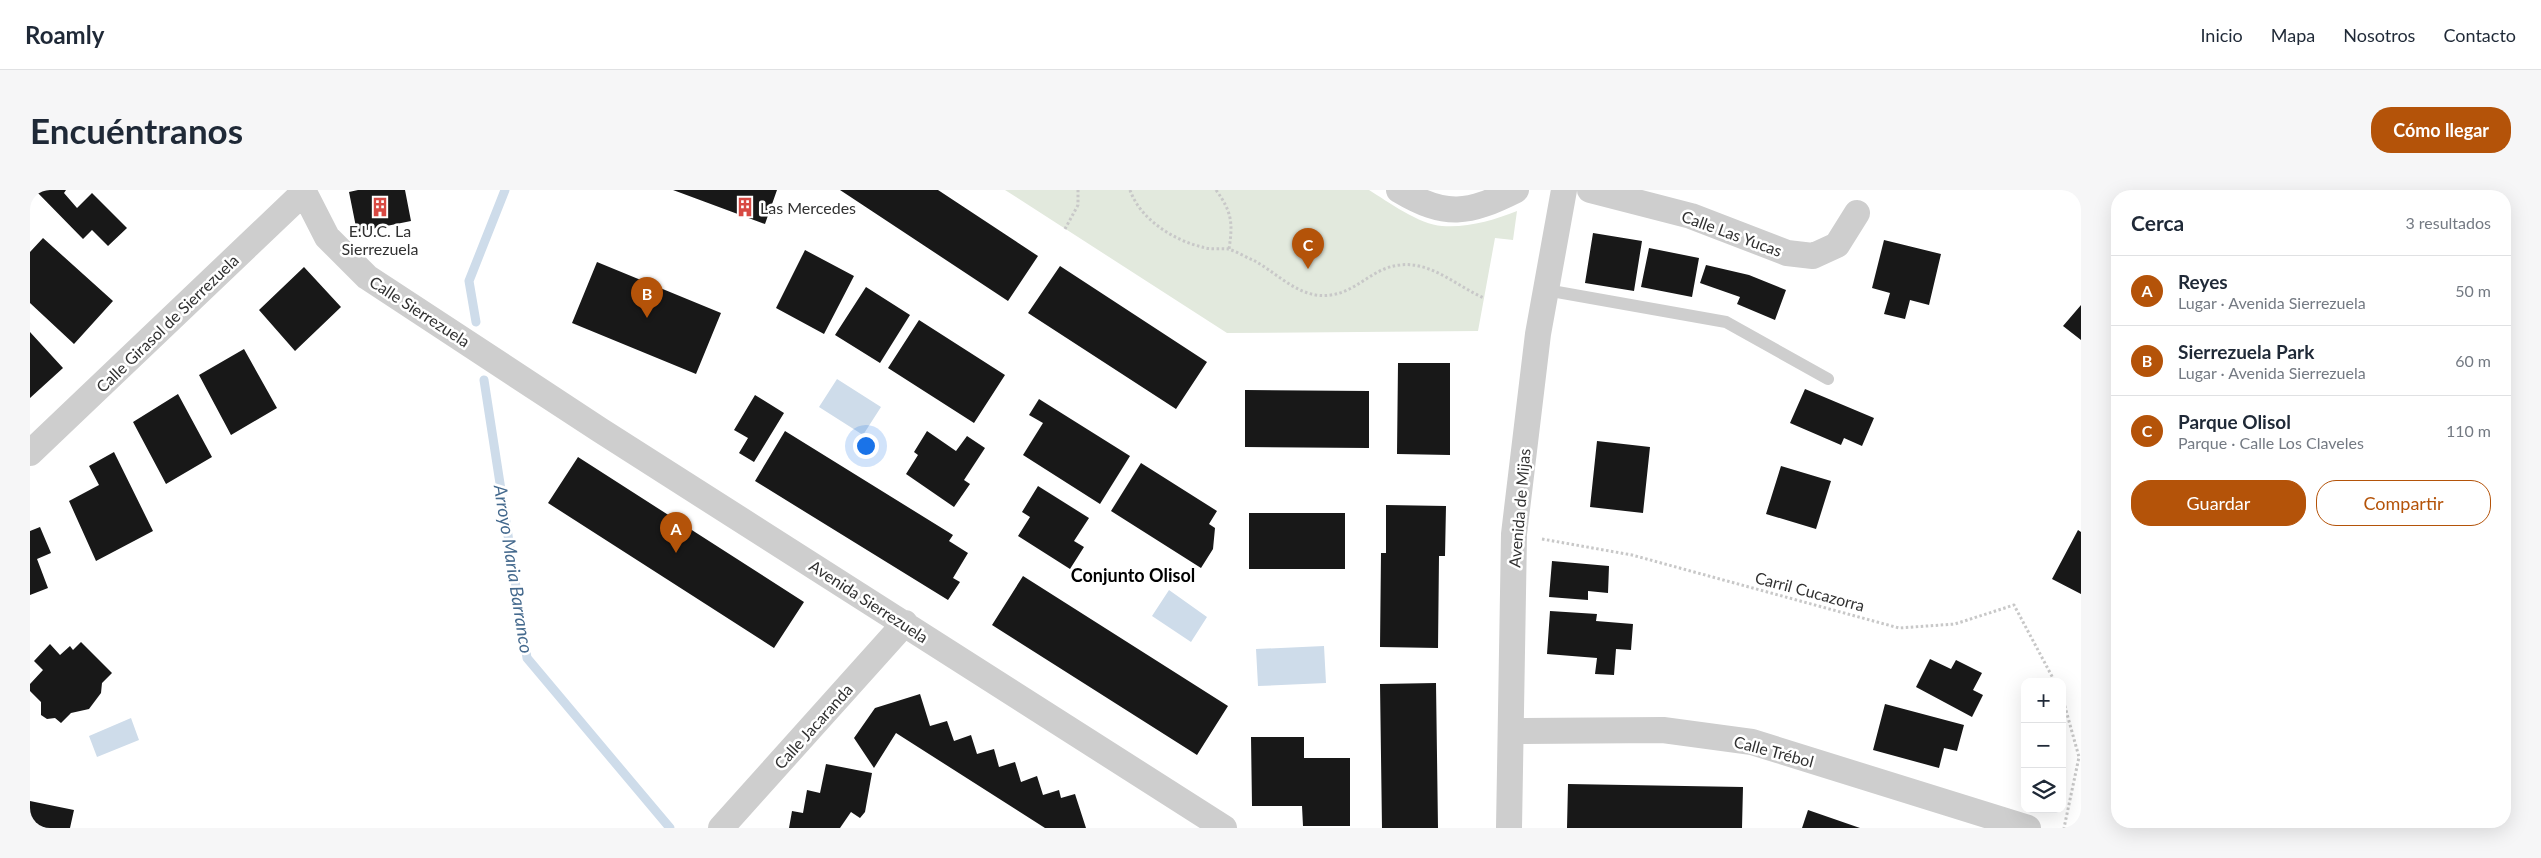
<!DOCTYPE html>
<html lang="es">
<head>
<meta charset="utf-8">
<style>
  body { margin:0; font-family:Lato,sans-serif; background:#f6f6f7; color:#1f2937 }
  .controls { position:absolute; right:15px; bottom:15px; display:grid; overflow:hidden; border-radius:10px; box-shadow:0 5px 20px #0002 }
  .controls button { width:45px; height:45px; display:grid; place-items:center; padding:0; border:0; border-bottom:1px solid #e0e1e3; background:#fff; color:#1f2937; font:25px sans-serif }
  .you { position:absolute; left:835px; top:255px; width:18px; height:18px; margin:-12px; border:4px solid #fff; border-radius:50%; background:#1a73e8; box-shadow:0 0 0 8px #1a73e833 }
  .badge { display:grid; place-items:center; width:32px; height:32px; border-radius:50%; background:#b45309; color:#fff; font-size:16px; font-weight:700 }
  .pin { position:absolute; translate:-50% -41px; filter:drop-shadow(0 1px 2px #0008) }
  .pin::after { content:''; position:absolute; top:26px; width:18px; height:15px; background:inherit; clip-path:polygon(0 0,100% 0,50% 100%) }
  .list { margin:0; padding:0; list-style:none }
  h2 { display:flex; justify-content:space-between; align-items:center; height:65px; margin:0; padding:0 20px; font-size:21px }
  h2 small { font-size:16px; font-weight:400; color:#747a83 }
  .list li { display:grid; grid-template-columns:32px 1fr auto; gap:15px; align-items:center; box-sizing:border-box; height:70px; padding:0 20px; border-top:1px solid #e0e1e3 }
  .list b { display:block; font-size:19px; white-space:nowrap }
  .list p { margin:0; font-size:16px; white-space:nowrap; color:#747a83 }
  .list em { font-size:16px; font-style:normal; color:#747a83 }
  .actions { display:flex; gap:10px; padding:15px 20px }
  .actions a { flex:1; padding:11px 0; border:1px solid #b45309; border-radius:20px; text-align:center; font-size:18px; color:#b45309 }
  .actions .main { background:#b45309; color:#fff }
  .icon { flex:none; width:28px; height:28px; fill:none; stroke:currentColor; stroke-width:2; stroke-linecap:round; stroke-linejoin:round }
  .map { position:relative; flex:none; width:2051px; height:638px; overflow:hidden; border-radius:20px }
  header { display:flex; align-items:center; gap:30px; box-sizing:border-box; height:70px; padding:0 25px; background:#fff; border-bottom:1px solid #e0e1e3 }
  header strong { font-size:24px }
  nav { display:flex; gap:28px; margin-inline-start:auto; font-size:18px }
  .intro { display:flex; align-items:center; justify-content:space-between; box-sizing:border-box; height:120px; padding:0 30px }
  h1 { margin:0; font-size:35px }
  .button { padding:12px 22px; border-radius:20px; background:#b45309; color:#fff; font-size:18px; font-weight:700 }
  main { display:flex; gap:30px; padding:0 30px }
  aside { flex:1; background:#fff; border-radius:20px; box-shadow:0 5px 20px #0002 }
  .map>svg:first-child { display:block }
  .green { fill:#e2e9dd }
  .water { fill:#cedcea }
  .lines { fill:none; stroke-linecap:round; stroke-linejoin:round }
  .stream { stroke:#cedcea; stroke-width:9 }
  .building { fill:#181818 }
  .path { stroke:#c8c8c8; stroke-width:3; stroke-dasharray:2.5 2.5; stroke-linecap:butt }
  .lane { stroke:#cecece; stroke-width:12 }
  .street { stroke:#cecece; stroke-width:26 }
  .labels { text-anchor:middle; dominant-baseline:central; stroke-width:5; stroke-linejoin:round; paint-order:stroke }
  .poi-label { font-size:16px; fill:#313131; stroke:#fff; text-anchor:start }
  .street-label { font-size:16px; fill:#313131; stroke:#fff }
  .water-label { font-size:18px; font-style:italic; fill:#44698d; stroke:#fff }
  .neighbourhood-label { font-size:18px; font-weight:bold; fill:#000; stroke:#fff }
</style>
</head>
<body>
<header>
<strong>Roamly</strong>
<nav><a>Inicio</a><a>Mapa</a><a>Nosotros</a><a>Contacto</a></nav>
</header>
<div class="intro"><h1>Encuéntranos</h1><a class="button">Cómo llegar</a></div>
<main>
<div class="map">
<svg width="2051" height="638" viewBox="0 0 2051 638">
  <rect width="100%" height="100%" fill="#fff"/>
  <path class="green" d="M 975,0 L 1339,0 C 1357,11 1390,35 1412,36 C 1438,38 1464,30 1487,21 L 1483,50 L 1465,48 L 1448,141 L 1197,143 Z"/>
  <path class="water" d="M 807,189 L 851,217 L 833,245 L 789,217 Z
    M 1139,400 L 1177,427 L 1161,452 L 1122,426 Z
    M 1294,456 L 1296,493 L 1228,496 L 1226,459 Z
    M 101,528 L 109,550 L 67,567 L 59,546 Z"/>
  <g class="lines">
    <path class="stream" d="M 446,132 L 439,91 L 475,0
      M 454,190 L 497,468 L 640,638"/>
  </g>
  <path class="building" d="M 5,0 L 36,0 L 34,3 L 47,18 L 62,3 L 97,38 L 78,56 L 62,40 L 53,49 Z
    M 328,0 L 375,0 L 381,31 L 327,42 L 319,2 Z
    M 643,0 L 747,0 L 735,34 Z
    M 810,0 L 908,0 L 1008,66 L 978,111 Z
    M 1563,43 L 1612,51 L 1604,101 L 1555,93 Z
    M 13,48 L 83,111 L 44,154 L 0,113 L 0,62 Z
    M 1854,50 L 1911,64 L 1899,115 L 1880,110 L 1875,129 L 1854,124 L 1860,103 L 1842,98 Z
    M 1619,58 L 1669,68 L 1662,107 L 1611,97 Z
    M 775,60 L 824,86 L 794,144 L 746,118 Z
    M 567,72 L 691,123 L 666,184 L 542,133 Z
    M 1676,75 L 1719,85 L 1756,100 L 1745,130 L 1707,114 L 1710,107 L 1670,93 Z
    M 1030,76 L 1177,172 L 1146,219 L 998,123 Z
    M 274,77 L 311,117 L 265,161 L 229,120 Z
    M 836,97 L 880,125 L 850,173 L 805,145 Z
    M 2051,115 L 2051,150 L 2033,136 Z
    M 889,130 L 975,185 L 944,233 L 858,178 Z
    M 0,142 L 33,178 L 0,208 Z
    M 214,159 L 247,218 L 201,245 L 169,185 Z
    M 1368,173 L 1420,173 L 1420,265 L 1367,264 Z
    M 1775,199 L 1844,228 L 1832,256 L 1814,248 L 1811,255 L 1760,233 Z
    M 1215,200 L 1339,201 L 1339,258 L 1215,257 Z
    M 148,204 L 182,267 L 136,294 L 103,232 Z
    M 725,205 L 754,223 L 724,272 L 709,263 L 718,248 L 704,240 Z
    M 1009,209 L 1100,266 L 1070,314 L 993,265 L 1013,233 L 999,225 Z
    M 755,241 L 923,345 L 919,351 L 938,363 L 923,388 L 930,392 L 918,410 L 725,291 Z
    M 897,241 L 926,261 L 937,246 L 955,258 L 934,290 L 940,294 L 924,317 L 876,284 L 888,265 L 884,262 Z
    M 1567,251 L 1620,257 L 1613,323 L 1560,317 Z
    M 84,262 L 123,341 L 66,371 L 39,311 L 69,295 L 59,276 Z
    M 548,267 L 774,412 L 744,458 L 518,313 Z
    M 1111,273 L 1187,321 L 1179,334 L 1185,338 L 1183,359 L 1171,378 L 1081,321 Z
    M 1751,276 L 1801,291 L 1786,339 L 1736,324 Z
    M 1008,296 L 1059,328 L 1044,351 L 1054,357 L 1040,379 L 988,346 L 1000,327 L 992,322 Z
    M 1356,315 L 1416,316 L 1415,366 L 1409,366 L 1408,458 L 1350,457 L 1351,363 L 1356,363 Z
    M 1219,323 L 1315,323 L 1315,379 L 1219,379 Z
    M 10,337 L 21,363 L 7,369 L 18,398 L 0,405 L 0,341 Z
    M 2048,340 L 2051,342 L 2051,404 L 2022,389 Z
    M 1522,371 L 1579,376 L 1578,403 L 1558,401 L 1558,410 L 1519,407 Z
    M 993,386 L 1198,516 L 1167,565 L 962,435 Z
    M 1520,421 L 1567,424 L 1566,431 L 1603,434 L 1601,460 L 1586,459 L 1584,485 L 1565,484 L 1567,468 L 1517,464 Z
    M 51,452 L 82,483 L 72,493 L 71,503 L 59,519 L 41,523 L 31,533 L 25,528 L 17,529 L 11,525 L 11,512 L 0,501 L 0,494 L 13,480 L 4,471 L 20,454 L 30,465 L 40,456 L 43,460 Z
    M 1900,469 L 1921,479 L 1926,470 L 1952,483 L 1943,500 L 1953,505 L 1942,527 L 1886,497 Z
    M 1406,493 L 1408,638 L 1352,638 L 1350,494 Z
    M 890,504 L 900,536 L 917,531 L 924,551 L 941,545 L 947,564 L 964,559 L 969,577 L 985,572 L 991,592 L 1007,586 L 1013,605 L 1029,600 L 1031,608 L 1045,604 L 1056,638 L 1015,638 L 866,543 L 844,578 L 824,548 L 845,518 Z
    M 1855,514 L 1934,535 L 1927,561 L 1914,558 L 1909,578 L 1843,560 Z
    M 1221,547 L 1274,547 L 1274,568 L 1320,568 L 1320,636 L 1273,636 L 1272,616 L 1222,616 Z
    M 796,574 L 842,583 L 835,622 L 830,628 L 821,622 L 810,638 L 759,638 L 762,621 L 773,623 L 777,600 L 790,603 Z
    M 1538,594 L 1713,597 L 1712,638 L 1537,638 Z
    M 0,611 L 44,620 L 40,638 L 0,638 Z
    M 1778,620 L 1830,638 L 1772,638 Z"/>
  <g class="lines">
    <path class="path" d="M 1100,0 C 1110,29 1143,50 1172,57 C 1180,60 1190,58 1198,59 C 1206,61 1215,67 1223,70 C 1244,81 1262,101 1286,105 C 1323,110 1338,78 1370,75 C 1401,71 1428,97 1454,108
      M 1186,0 C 1202,22 1203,33 1199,59
      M 1035,39 L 1048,15 L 1048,0
      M 1512,349 L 1602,365 L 1869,438 L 1925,434 L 1984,415 L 2025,492
      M 2032,506 L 2049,567 L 2034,638"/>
    <path class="lane" d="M 1516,100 L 1696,132 L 1798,189"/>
    <path class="street" d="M 273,0 L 297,47 L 337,87 L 570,240 L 1194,638
      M 1369,0 C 1416,28 1438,24 1486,0
      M 1560,0 L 1661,26 L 1757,63 L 1783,66 L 1807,55 L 1827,23
      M 0,263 L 274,2
      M 1481,541 L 1633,540 L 1722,552 L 1998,638
      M 691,638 L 875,433
      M 1479,638 L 1484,344 L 1508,144 L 1534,0"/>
  </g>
  <defs>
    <symbol id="building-bare" viewBox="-9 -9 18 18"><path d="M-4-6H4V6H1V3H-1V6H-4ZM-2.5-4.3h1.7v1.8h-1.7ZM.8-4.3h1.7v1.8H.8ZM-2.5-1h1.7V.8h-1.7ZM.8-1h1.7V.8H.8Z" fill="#d84943" stroke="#fff" stroke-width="2.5" paint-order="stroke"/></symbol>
  </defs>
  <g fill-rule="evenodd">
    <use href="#building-bare" x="336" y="3" width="28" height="28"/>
    <use href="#building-bare" x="701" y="3" width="28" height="28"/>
  </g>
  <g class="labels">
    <g class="poi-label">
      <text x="730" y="17">Las Mercedes</text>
      <text x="350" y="40" text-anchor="middle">E.U.C. La<tspan x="350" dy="18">Sierrezuela</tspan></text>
    </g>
    <g class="street-label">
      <text transform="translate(1702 43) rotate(20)">Calle Las Yucas</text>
      <text transform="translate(390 121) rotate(33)">Calle Sierrezuela</text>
      <text transform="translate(137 133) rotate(-44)">Calle Girasol de Sierrezuela</text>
      <text transform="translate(1489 318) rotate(-85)">Avenida de Mijas</text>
      <text transform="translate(1780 401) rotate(15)">Carril Cucazorra</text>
      <text transform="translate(839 411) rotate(33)">Avenida Sierrezuela</text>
      <text transform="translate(783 536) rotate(-48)">Calle Jacaranda</text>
      <text transform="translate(1744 561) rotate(15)">Calle Trébol</text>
    </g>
    <g class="water-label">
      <text transform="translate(484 379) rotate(81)">Arroyo Maria Barranco</text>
    </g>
    <g class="neighbourhood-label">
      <text x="1103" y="385">Conjunto Olisol</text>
    </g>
  </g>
</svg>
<div class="controls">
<button>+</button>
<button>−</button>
<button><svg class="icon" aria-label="layers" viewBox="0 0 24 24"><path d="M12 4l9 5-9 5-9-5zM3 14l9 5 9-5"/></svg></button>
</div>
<div class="you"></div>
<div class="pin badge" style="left:646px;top:363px">A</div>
<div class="pin badge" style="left:617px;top:128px">B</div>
<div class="pin badge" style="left:1278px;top:79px">C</div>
</div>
<aside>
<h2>Cerca<small>3 resultados</small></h2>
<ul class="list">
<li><span class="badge">A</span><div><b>Reyes</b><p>Lugar · Avenida Sierrezuela</p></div><em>50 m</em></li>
<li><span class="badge">B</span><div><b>Sierrezuela Park</b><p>Lugar · Avenida Sierrezuela</p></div><em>60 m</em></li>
<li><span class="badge">C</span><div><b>Parque Olisol</b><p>Parque · Calle Los Claveles</p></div><em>110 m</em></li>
</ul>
<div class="actions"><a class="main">Guardar</a><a>Compartir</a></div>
</aside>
</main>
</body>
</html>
